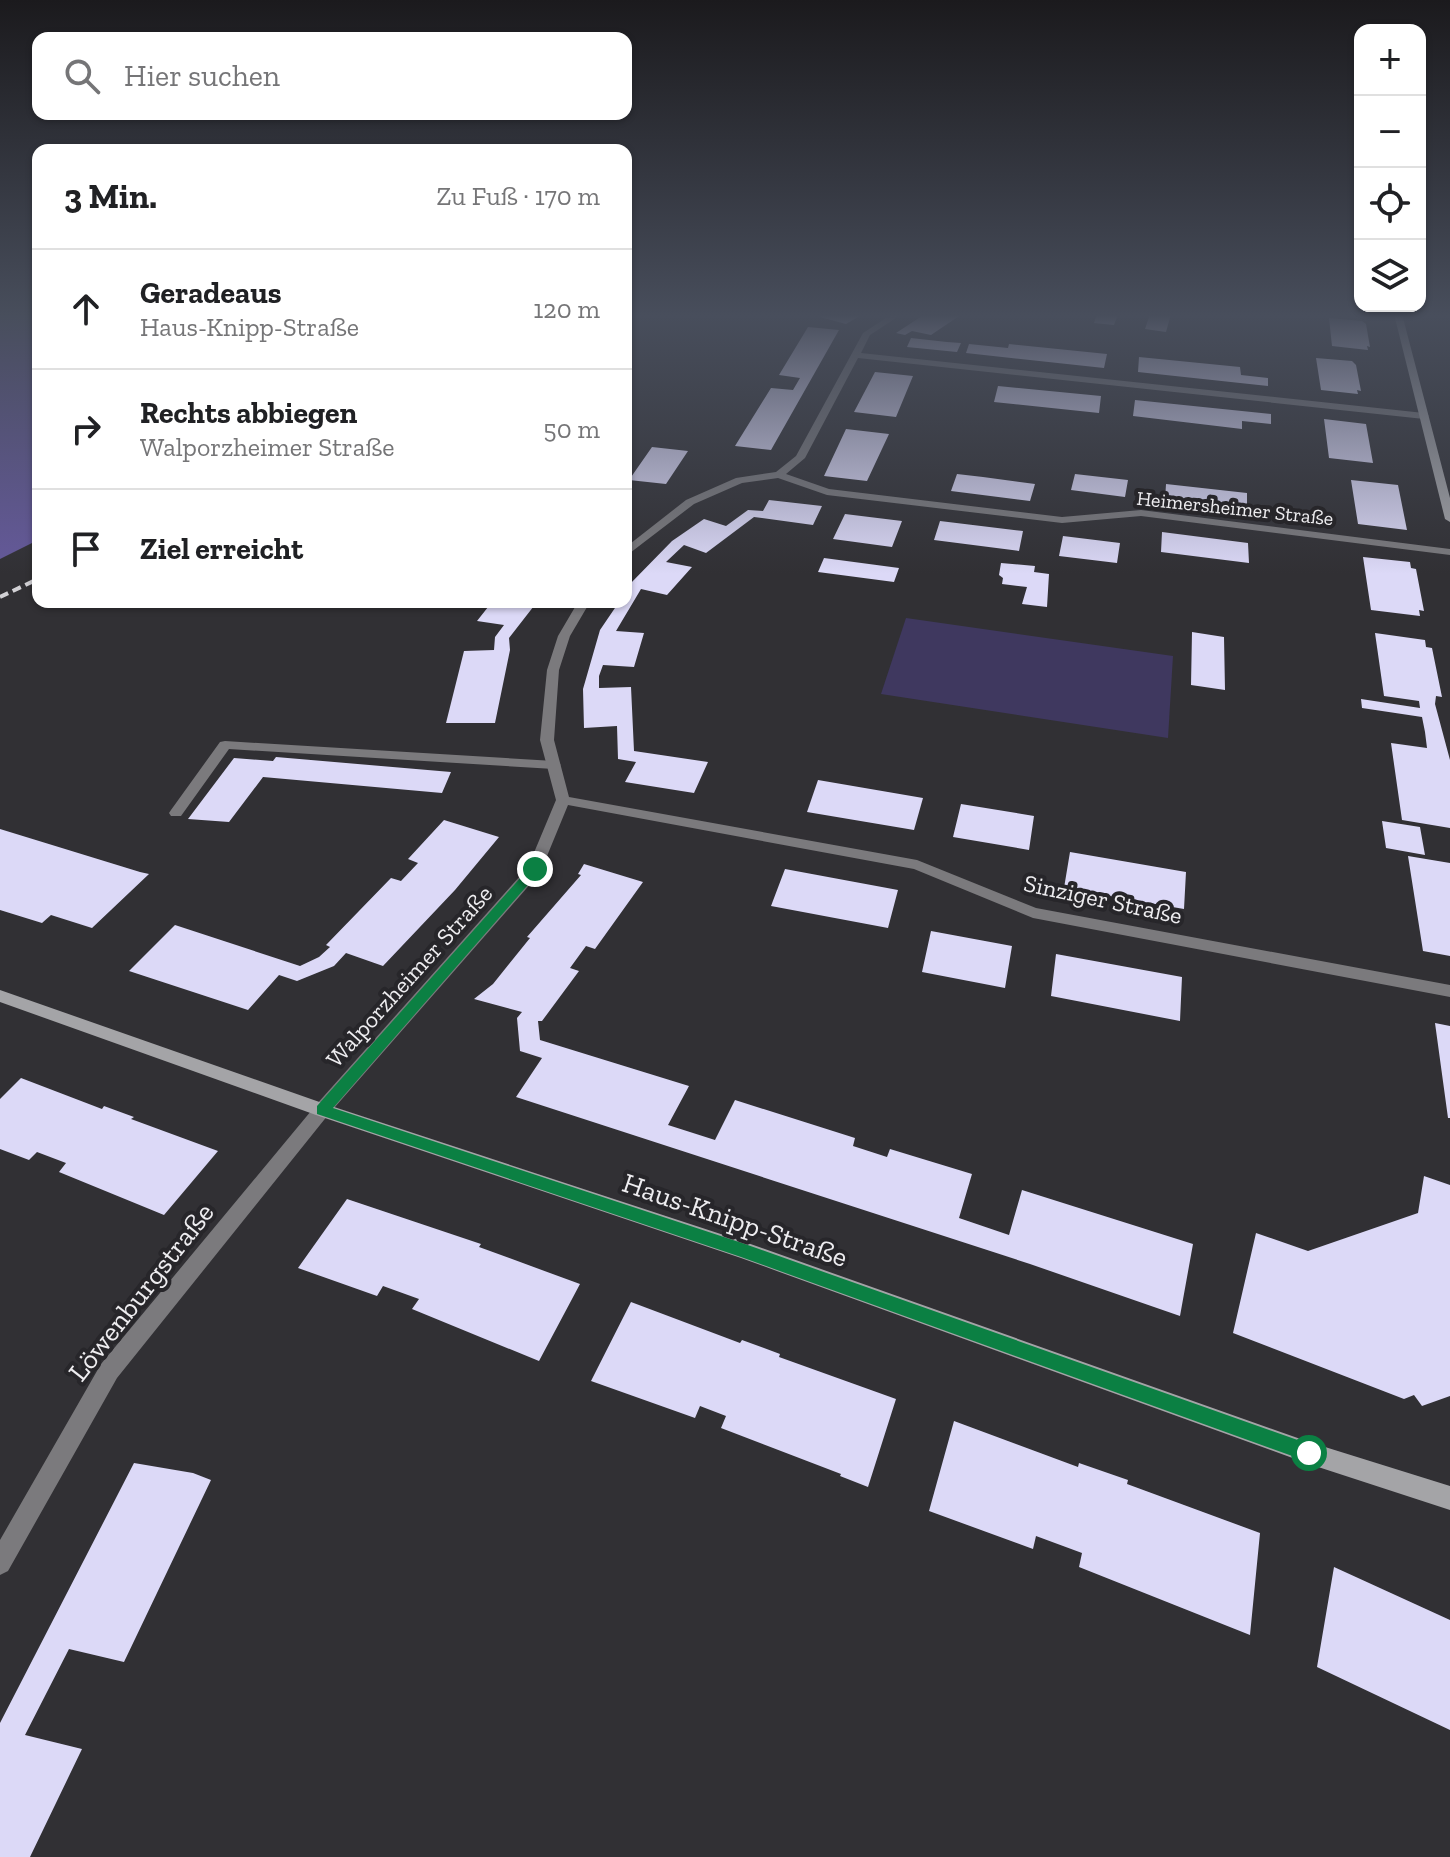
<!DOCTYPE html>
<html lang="de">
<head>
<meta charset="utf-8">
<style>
  body { margin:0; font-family:"Zilla Slab",serif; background:#f2f2f2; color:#202124 }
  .controls { position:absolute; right:24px; top:24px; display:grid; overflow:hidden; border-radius:16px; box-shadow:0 2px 6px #0004 }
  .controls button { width:72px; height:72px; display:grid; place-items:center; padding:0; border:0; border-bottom:2px solid #e0e0e0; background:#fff; color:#202124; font:40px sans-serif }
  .stop { position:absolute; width:24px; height:24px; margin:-18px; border:6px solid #0b8043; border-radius:50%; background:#fff }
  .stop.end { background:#0b8043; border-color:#fff; box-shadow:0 2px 8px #0008 }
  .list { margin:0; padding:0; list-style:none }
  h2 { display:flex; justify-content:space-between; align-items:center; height:104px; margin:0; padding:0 32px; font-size:34px }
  h2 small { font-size:26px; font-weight:400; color:#757577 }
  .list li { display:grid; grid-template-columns:52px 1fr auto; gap:24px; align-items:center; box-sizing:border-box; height:120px; padding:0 32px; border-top:2px solid #e0e0e0 }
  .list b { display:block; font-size:30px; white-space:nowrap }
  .list p { margin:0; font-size:26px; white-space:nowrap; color:#757577 }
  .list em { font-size:26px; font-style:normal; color:#757577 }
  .icon { flex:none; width:44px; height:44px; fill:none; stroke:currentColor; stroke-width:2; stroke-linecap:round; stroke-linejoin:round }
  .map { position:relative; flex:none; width:1450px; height:1857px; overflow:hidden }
  .search { position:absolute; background:#fff; box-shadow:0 2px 6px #0004; left:32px; top:32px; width:600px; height:88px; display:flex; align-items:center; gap:20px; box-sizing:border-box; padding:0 28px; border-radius:16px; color:#757577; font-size:30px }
  .panel { position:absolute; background:#fff; box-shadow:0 2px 6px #0004; left:32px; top:144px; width:600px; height:464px; border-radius:16px }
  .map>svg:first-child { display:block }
  .green { fill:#3f385f }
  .forest { fill:#65599b }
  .building { fill:#dcd9f7 }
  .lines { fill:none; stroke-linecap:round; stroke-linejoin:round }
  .lane { fill:#7b7a7d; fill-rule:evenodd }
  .street { fill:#7b7a7d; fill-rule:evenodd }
  .secondary { fill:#a4a4a7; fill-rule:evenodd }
  .rail { stroke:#d2d1d5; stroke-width:4; stroke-dasharray:9 5; stroke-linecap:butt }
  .route { fill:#0b8043 }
  .labels { text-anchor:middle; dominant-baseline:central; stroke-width:8; stroke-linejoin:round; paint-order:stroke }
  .far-street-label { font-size:20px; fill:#eeedf0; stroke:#27262a }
  .street-label { font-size:24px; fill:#eeedf0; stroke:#27262a }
  .near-street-label { font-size:28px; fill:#eeedf0; stroke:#27262a }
</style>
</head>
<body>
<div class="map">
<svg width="1450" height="1857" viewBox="0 0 1450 1857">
  <rect width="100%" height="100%" fill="#313034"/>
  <path class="green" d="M 906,618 L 1173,656 L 1168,738 L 881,694 Z"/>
  <path class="forest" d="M 0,314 L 38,314 L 38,540 L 0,559 Z"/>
  <path class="building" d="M 825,314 L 863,314 L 846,324 L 820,317 Z
    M 925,314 L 962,314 L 931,335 L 912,331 L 905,335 L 896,333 Z
    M 1097,314 L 1118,314 L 1114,325 L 1094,323 Z
    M 1150,314 L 1171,314 L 1166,332 L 1145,329 Z
    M 1329,318 L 1362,321 L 1366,324 L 1370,347 L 1367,346 L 1368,350 L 1332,346 Z
    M 808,327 L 839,330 L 771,450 L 735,446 L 771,388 L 793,390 L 800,378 L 779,375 Z
    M 911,338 L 947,342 L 961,343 L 957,352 L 907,347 Z
    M 969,344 L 1008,348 L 1009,344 L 1107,354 L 1104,368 L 966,353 Z
    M 1139,357 L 1240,367 L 1241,375 L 1268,378 L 1268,386 L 1138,372 Z
    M 1316,358 L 1352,361 L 1356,365 L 1361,391 L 1357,390 L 1358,394 L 1321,390 Z
    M 875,372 L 913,376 L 896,417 L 854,412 Z
    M 998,386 L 1101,396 L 1099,413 L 994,402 Z
    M 1135,400 L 1271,414 L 1271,424 L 1242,421 L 1242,429 L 1133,416 Z
    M 1324,419 L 1366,424 L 1373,463 L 1329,458 Z
    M 846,429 L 889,434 L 867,481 L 824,476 Z
    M 652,447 L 688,451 L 666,484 L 629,480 Z
    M 957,474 L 983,477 L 1035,484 L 1030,501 L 951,491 Z
    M 1075,474 L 1128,480 L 1125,497 L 1071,490 Z
    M 1351,480 L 1398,485 L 1407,530 L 1358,524 Z
    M 1166,484 L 1247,493 L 1247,511 L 1165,501 Z
    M 769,500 L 822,506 L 813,525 L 754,517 L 706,553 L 684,545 L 666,562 L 692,567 L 667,595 L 641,589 L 616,631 L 644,633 L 634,667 L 603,665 L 599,676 L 599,688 L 631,687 L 634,751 L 708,762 L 694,793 L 625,782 L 636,762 L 618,759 L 617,726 L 584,728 L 583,689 L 600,630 L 619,602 L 626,602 L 628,586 L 672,541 L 704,519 L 726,526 L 748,510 L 763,511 Z
    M 845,514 L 902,521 L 892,547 L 833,539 Z
    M 940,521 L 1023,531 L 1019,551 L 934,540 Z
    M 1162,532 L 1248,543 L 1249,563 L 1161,552 Z
    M 1063,536 L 1120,543 L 1117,563 L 1059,556 Z
    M 1363,557 L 1410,562 L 1411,568 L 1416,569 L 1424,611 L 1419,610 L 1420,616 L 1371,610 Z
    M 824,558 L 899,568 L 894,582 L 818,572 Z
    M 1001,563 L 1035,566 L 1034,572 L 1049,574 L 1047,607 L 1022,604 L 1027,587 L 1002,584 L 1003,578 L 999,575 Z
    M 492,602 L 537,602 L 509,638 L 510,650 L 495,723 L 446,723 L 464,651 L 494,650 L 495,637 L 504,625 L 477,621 Z
    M 1192,632 L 1224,637 L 1225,690 L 1191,685 Z
    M 1375,633 L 1425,640 L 1426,647 L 1432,648 L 1442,697 L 1436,696 L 1435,704 L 1450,760 L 1450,828 L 1402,820 L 1391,743 L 1427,748 L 1425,732 L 1422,717 L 1362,708 L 1361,699 L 1420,708 L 1419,701 L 1384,696 Z
    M 276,757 L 451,772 L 442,793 L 263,777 L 229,822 L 188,819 L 234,758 L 273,761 Z
    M 818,780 L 923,798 L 914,830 L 807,812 Z
    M 961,804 L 1034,816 L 1029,850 L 953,837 Z
    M 444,820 L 499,837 L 455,890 L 383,966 L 346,953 L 334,966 L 297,981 L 279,975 L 248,1010 L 129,971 L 175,925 L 300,966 L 319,957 L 330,947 L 326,945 L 391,878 L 401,881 L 418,863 L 408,859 Z
    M 1382,821 L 1420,827 L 1425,855 L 1386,848 Z
    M 0,829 L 140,872 L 149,874 L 92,928 L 51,915 L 42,923 L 0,910 Z
    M 1070,852 L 1186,872 L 1184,909 L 1064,888 Z
    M 1408,856 L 1450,863 L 1450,956 L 1423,951 Z
    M 584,864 L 643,882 L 595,949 L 586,946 L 570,968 L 579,971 L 542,1021 L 538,1021 L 540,1040 L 689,1086 L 668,1125 L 715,1140 L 735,1100 L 855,1138 L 853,1146 L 887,1157 L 890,1149 L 972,1174 L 959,1218 L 1009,1235 L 1022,1190 L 1193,1244 L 1180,1316 L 1030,1264 L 516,1097 L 542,1058 L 520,1051 L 517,1018 L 522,1012 L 474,999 L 493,984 L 530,938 L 527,937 L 581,875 L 578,874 Z
    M 785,869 L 898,890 L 888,928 L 771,906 Z
    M 931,931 L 1012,946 L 1005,988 L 922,972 Z
    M 1056,954 L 1182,977 L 1180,1021 L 1051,996 Z
    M 1435,1023 L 1450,1026 L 1450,1118 L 1448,1118 Z
    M 21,1078 L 102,1109 L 104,1106 L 134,1117 L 131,1119 L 218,1151 L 164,1215 L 59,1172 L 66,1163 L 37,1152 L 29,1160 L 0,1149 L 0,1099 Z
    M 1424,1176 L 1450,1185 L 1450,1396 L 1422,1406 L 1414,1395 L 1404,1399 L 1233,1333 L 1256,1233 L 1308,1251 L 1418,1213 Z
    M 347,1199 L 481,1244 L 479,1247 L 580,1284 L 539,1361 L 412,1309 L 419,1299 L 383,1286 L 377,1296 L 298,1268 Z
    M 631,1302 L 740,1343 L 742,1340 L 780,1354 L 779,1357 L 896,1399 L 868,1487 L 840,1476 L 841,1474 L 721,1428 L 726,1416 L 700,1406 L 695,1418 L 591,1381 Z
    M 954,1421 L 1078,1467 L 1079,1463 L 1128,1480 L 1127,1484 L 1260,1533 L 1250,1635 L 1079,1567 L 1082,1553 L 1036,1536 L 1033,1549 L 929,1511 Z
    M 134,1463 L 193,1473 L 211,1480 L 124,1662 L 69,1649 L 25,1735 L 82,1749 L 30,1857 L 0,1857 L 0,1723 Z
    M 1334,1567 L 1450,1620 L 1450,1730 L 1317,1667 Z"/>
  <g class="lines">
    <path class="lane" d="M 225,741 L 554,761 L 561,765 L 554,769 L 229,749 L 181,816 L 171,816 L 169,813 L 171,810 L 220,742 Z"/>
    <path class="street" d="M 892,314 L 902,314 L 870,335 L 861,353 L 1424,413 L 1429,416 L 1424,419 L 858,358 L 805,458 L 786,474 L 829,489 L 1062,517 L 1141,510 L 1450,549 L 1450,555 L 1141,516 L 1062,523 L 827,495 L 778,478 L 742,483 L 694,504 L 626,556 L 626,547 L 686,500 L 736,478 L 776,472 L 796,456 L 863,333 Z
      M 578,602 L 590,602 L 570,636 L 559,670 L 554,740 L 569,797 L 917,860 L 1036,908 L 1450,985 L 1450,997 L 1033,918 L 914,869 L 568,805 L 540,873 L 328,1115 L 117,1378 L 8,1571 L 0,1575 L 0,1540 L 101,1364 L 316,1105 L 528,867 L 556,800 L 540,740 L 547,670 L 558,636 Z"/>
    <path class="secondary" d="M 1394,314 L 1402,314 L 1450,498 L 1450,522 L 1445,519 Z
      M 0,990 L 328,1105 L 742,1241 L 1309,1442 L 1450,1486 L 1450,1510 L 1309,1464 L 741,1258 L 316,1115 L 0,1002 Z"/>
    <path class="rail" d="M 0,597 L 38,579"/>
  </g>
  <linearGradient id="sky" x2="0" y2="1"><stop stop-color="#1b1a1d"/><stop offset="0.55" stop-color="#484e5c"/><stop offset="1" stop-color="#484e5c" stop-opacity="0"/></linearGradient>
  <rect width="1450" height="574" fill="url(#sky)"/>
  <path class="route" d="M 535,865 L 539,866 L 539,872 L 333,1108 L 742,1243 L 1309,1444 L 1315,1446 L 1318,1453 L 1315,1459 L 1309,1462 L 741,1257 L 317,1114 L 317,1106 L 531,866 Z"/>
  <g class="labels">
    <g class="far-street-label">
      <text transform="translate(1235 508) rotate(6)">Heimersheimer Straße</text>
    </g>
    <g class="street-label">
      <text transform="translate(1103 899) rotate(12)">Sinziger Straße</text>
      <text transform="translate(409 976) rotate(-48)">Walporzheimer Straße</text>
    </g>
    <g class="near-street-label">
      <text transform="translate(735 1220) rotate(19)">Haus-Knipp-Straße</text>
      <text transform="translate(141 1292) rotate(-52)">Löwenburgstraße</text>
    </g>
  </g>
</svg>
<div class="controls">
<button>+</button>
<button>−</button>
<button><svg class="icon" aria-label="locate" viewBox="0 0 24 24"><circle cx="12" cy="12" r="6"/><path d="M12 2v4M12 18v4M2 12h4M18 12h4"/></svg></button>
<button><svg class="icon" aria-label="layers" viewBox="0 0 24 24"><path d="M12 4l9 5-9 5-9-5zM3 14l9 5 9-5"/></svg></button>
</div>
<div class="stop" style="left:1309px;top:1453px"></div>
<div class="stop end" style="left:535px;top:869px"></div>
<div class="search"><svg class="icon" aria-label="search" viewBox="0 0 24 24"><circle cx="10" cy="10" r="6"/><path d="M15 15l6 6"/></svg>Hier suchen</div>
<section class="panel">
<h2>3 Min.<small>Zu Fuß · 170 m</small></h2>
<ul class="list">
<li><svg class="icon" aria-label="ahead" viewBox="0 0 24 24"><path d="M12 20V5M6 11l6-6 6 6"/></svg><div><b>Geradeaus</b><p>Haus-Knipp-Straße</p></div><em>120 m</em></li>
<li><svg class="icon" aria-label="right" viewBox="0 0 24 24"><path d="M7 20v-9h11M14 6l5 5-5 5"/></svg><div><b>Rechts abbiegen</b><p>Walporzheimer Straße</p></div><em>50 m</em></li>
<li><svg class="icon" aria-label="arrive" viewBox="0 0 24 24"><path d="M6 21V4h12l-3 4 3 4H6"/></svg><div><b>Ziel erreicht</b></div></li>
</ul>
</section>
</div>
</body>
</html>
